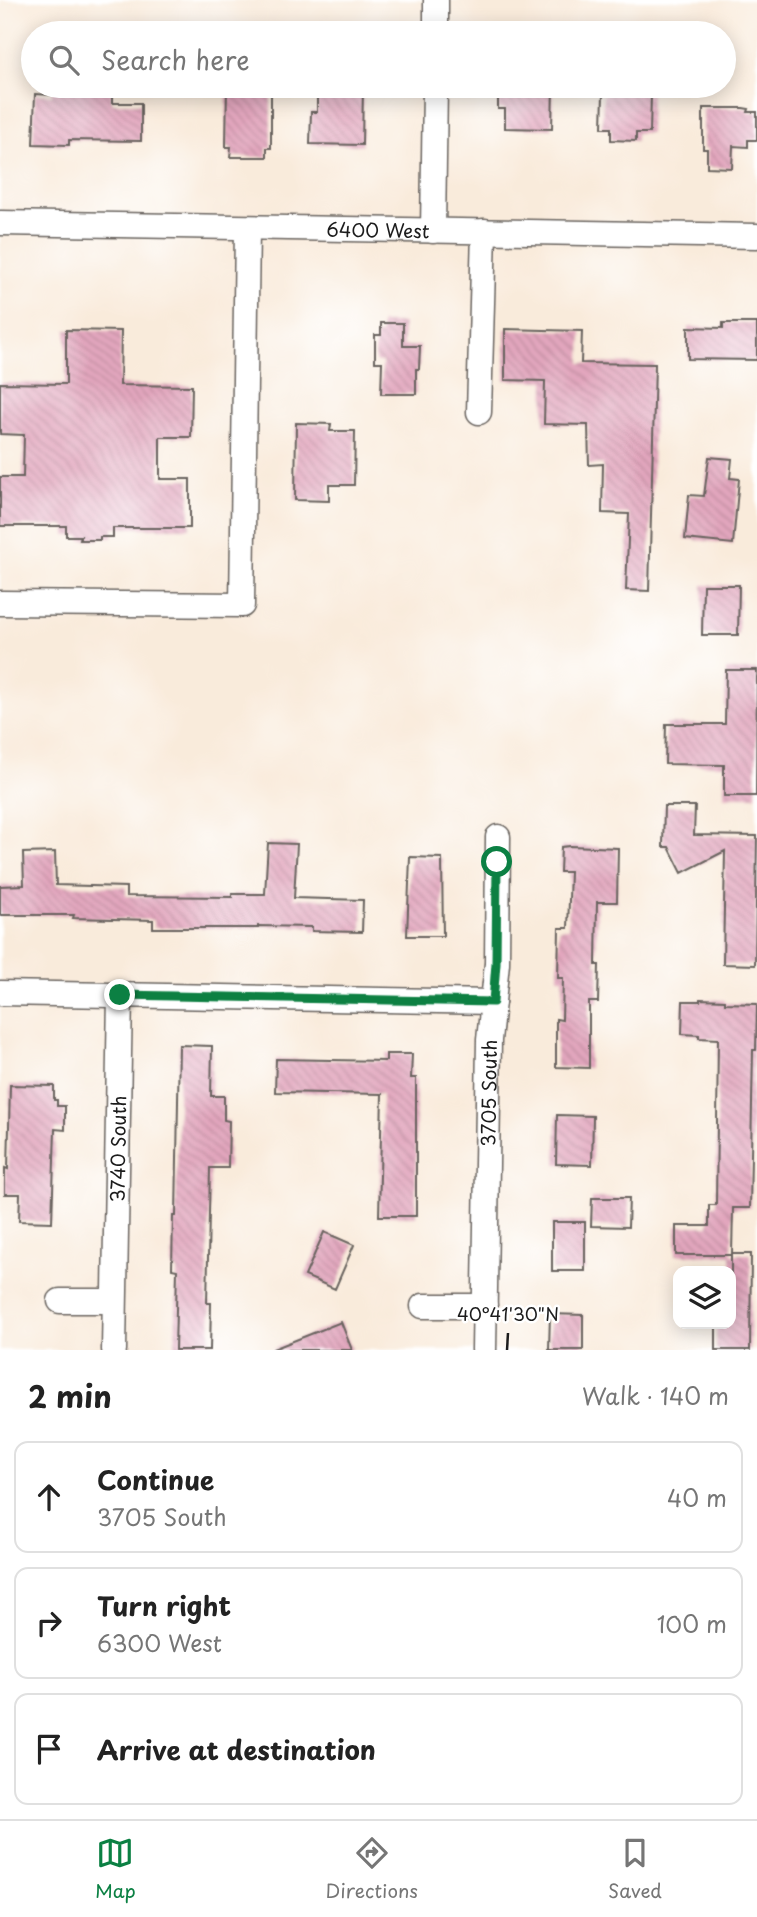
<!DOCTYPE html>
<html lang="en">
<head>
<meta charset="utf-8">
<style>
  body { margin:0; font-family:"Playpen Sans",sans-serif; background:#f2f2f2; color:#222 }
  .controls { position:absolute; right:21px; bottom:21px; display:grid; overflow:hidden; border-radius:14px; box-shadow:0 4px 18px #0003 }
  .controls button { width:63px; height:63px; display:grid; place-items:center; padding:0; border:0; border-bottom:2px solid #e0e0e0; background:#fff; color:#222; font:35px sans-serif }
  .stop { position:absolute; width:21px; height:21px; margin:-16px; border:5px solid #0b8043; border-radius:50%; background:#fff }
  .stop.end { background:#0b8043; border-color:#fff; box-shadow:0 2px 7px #0008 }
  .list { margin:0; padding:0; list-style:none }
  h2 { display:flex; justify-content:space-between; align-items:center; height:91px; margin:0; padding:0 28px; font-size:30px }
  h2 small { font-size:23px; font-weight:400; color:#767676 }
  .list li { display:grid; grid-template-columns:46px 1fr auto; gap:21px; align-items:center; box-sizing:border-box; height:112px; margin:0 14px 14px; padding:0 14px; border:2px solid #e0e0e0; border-radius:14px }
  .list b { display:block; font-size:26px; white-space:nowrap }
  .list p { margin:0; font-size:23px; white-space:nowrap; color:#767676 }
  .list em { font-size:23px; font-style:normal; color:#767676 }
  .icon { flex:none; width:38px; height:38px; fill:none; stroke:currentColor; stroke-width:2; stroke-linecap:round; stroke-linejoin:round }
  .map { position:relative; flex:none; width:757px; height:1350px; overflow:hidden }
  .search { position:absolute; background:#fff; box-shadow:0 4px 18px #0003; left:21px; right:21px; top:21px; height:77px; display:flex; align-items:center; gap:18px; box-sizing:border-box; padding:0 24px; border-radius:38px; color:#767676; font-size:26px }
  .sheet { height:469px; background:#fff }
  nav { display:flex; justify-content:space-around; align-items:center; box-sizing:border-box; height:98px; border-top:2px solid #e0e0e0; background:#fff; font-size:19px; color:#767676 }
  nav a { display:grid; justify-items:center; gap:4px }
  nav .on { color:#0b8043 }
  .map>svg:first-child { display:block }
  .building { fill:url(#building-back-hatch) }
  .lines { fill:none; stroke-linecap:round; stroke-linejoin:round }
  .minor-casing { stroke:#69645f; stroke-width:27 }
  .minor { stroke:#fff; stroke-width:24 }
  .route { stroke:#0b8043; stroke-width:9 }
  .ticks { fill:none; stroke:#1c1c1c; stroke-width:2.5 }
  .labels { text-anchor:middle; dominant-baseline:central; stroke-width:5; stroke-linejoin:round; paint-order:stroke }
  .street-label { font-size:19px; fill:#1c1c1c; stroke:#fff }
  .ticks-label { font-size:18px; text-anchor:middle; fill:#1c1c1c; stroke:#fff; stroke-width:5; stroke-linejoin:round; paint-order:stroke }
</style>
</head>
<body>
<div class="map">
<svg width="757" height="1350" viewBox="0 0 757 1350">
  <defs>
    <pattern id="building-back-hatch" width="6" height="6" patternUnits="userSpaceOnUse" patternTransform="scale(1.75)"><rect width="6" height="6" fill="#e2a6bd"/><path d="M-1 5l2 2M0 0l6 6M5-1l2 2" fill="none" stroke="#c18ea2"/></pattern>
  </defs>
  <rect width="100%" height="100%" fill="#fff"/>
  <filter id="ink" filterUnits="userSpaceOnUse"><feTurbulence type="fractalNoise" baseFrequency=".0143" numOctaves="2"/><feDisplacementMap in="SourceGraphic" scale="14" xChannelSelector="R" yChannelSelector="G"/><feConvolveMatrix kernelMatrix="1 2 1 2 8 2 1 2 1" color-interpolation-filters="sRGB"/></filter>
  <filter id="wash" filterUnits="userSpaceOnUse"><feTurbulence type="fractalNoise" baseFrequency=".00686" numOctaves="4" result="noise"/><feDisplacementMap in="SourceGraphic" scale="28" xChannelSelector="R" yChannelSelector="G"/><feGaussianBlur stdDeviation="1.57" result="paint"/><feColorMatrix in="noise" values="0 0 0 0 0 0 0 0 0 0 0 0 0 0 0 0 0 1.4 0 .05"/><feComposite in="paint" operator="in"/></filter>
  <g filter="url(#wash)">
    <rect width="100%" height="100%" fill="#f9ebdb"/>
    <g id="blocks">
      <path class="building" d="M 52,86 L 112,89 L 112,103 L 141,103 L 141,141 L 69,140 L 69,145 L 33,144 L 35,94 L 52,95 Z
        M 227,86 L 271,86 L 271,148 L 267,148 L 267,157 L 230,157 L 231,147 L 226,147 Z
        M 317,86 L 363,86 L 362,145 L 310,144 L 311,112 L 317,112 Z
        M 498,86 L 553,86 L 552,129 L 505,128 L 505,109 L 498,109 Z
        M 603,94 L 651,94 L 650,133 L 636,133 L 636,141 L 611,140 L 611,128 L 602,128 Z
        M 703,108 L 743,108 L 749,109 L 748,112 L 757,112 L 757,140 L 748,140 L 748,147 L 733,146 L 732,168 L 707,167 L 707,149 L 703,149 Z
        M 381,323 L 403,323 L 403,346 L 420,346 L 419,369 L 416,369 L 416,394 L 381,394 L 382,362 L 375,362 L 375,335 L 381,335 Z
        M 723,323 L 757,323 L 757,360 L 688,359 L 688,327 L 723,328 Z
        M 505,329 L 582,331 L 581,363 L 655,364 L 649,591 L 626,590 L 629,514 L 602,513 L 603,464 L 589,465 L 588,425 L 544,424 L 545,381 L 505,380 Z
        M 66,330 L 121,331 L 120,385 L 192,386 L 191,437 L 160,437 L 160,479 L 190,479 L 190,528 L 113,528 L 113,537 L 100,537 L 100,540 L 80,540 L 81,536 L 66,536 L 66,526 L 0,526 L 0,477 L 23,477 L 24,435 L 0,434 L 0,383 L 66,384 Z
        M 296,423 L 331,424 L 330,431 L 355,431 L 354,485 L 329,485 L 329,501 L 295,500 Z
        M 709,457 L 732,459 L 730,478 L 739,479 L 733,544 L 685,539 L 689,495 L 704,496 Z
        M 703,585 L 739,585 L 738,635 L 702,635 Z
        M 726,670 L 757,670 L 756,796 L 724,796 L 724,765 L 665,764 L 666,724 L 725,724 Z
        M 664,806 L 695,806 L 694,835 L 757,836 L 755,965 L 723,964 L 725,851 L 682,873 L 669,847 L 663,847 Z
        M 268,843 L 297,844 L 294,898 L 363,900 L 362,932 L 312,931 L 312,927 L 258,926 L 258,928 L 153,928 L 153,920 L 73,918 L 74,915 L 0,915 L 0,886 L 24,885 L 23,853 L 55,852 L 56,885 L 126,887 L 126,896 L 232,897 L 232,894 L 265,894 Z
        M 570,846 L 618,848 L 617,902 L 597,902 L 596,965 L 599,965 L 598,1002 L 589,1002 L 589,1068 L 556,1067 L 556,1019 L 562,1020 L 563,978 L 558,978 L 559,928 L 568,928 L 570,872 L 560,872 L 561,847 Z
        M 410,857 L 442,858 L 443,936 L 407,936 Z
        M 700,999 L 725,1000 L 725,1003 L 757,1004 L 756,1050 L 753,1050 L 750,1208 L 733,1208 L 732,1254 L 751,1254 L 750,1350 L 716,1350 L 716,1324 L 731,1324 L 731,1255 L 676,1255 L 676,1226 L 709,1226 L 709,1205 L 716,1205 L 718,1039 L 699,1038 L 699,1035 L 682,1034 L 683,1001 L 700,1001 Z
        M 179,1045 L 212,1046 L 211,1096 L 224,1096 L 224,1120 L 229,1121 L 228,1168 L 210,1168 L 207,1303 L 211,1303 L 210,1350 L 175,1350 L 177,1270 L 172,1269 L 173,1216 L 176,1216 Z
        M 386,1054 L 412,1054 L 411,1078 L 416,1078 L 416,1216 L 379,1216 L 382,1094 L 275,1092 L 276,1059 L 386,1061 Z
        M 10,1085 L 54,1086 L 54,1100 L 57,1100 L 57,1106 L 65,1106 L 65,1130 L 55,1129 L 52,1222 L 19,1221 L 20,1194 L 5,1194 L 5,1168 L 8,1169 Z
        M 557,1115 L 593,1116 L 592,1165 L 556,1164 Z
        M 592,1198 L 629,1198 L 628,1227 L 591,1226 Z
        M 552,1222 L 585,1222 L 585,1271 L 552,1271 Z
        M 324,1232 L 354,1245 L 335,1289 L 305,1276 Z
        M 550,1314 L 583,1315 L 583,1350 L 549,1350 Z
        M 341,1322 L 352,1350 L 273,1350 L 273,1349 Z"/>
    </g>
  </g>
  <g filter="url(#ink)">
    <use href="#blocks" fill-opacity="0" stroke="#69645f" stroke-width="2"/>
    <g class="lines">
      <defs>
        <g id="minor">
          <path d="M 436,33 L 436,0"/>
          <path id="s1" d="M 0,223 L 757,236"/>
          <path d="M 433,231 L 435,86"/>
          <path d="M 479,412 L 484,231"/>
          <path d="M 0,603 L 242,605 L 247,228"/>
          <path d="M 0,993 L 493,1002"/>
          <path d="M 60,1301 L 114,1301"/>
          <path d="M 423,1306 L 485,1306"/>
          <path id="s2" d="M 114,1350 L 120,995"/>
          <path id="s3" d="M 484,1350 L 489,1040 L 497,963 L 498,837"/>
        </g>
      </defs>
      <use href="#minor" class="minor-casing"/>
      <use href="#minor" class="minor"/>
    </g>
  </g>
  <g class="lines" filter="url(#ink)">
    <path class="route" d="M 120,995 L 493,1002 L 496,963 L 497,862"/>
  </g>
  <path class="ticks" d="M 507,1350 L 508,1333"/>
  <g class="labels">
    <g class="street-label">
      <text stroke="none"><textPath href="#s1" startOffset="378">6400 West</textPath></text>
      <text stroke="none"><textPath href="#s3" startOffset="257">3705 South</textPath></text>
      <text stroke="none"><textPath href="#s2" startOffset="201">3740 South</textPath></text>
    </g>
  </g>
  <g class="ticks-label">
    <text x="508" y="1321">40°41'30"N</text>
  </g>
</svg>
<div class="controls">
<button><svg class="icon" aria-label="layers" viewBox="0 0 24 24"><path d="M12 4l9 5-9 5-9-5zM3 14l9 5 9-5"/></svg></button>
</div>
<div class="stop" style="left:497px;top:862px"></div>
<div class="stop end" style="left:120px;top:995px"></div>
<div class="search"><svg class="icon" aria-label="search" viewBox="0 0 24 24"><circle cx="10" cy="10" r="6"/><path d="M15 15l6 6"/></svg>Search here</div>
</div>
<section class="sheet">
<h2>2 min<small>Walk · 140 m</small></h2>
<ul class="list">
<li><svg class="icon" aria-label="ahead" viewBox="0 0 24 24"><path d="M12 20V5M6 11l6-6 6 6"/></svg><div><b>Continue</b><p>3705 South</p></div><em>40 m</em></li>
<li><svg class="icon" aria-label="right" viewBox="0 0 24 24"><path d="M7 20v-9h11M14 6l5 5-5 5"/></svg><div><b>Turn right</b><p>6300 West</p></div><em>100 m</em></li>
<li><svg class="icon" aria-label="arrive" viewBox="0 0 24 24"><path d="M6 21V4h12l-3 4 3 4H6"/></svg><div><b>Arrive at destination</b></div></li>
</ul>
</section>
<nav>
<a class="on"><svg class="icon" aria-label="map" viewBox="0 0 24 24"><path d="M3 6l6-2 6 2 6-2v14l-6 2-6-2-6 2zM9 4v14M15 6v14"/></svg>Map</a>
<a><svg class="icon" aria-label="directions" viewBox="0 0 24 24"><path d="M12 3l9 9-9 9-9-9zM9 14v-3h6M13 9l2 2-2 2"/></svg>Directions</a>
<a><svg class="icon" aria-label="saved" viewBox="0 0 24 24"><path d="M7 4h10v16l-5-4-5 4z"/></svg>Saved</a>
</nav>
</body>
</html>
